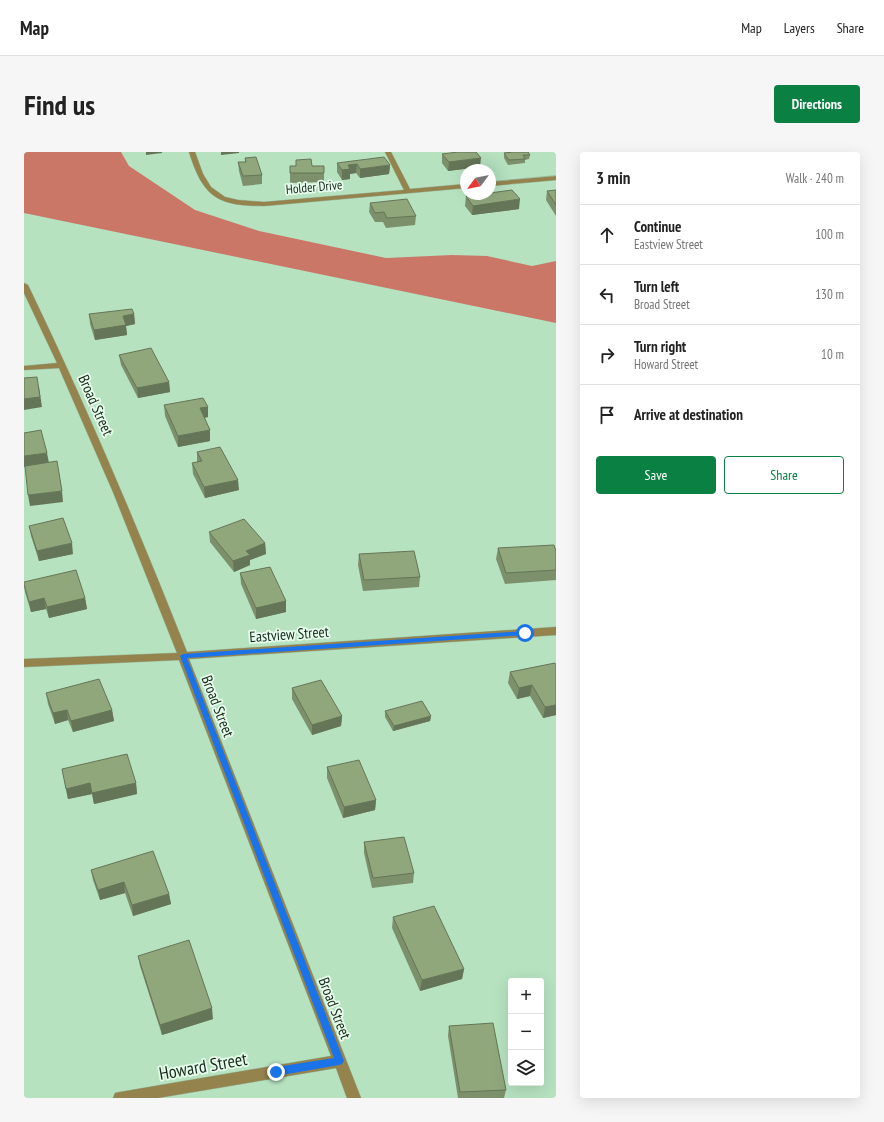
<!DOCTYPE html>
<html lang="en">
<head>
<meta charset="utf-8">
<style>
  body { margin:0; font-family:"PT Sans Narrow",sans-serif; background:#f6f6f6; color:#222 }
  .controls { position:absolute; right:12px; bottom:12px; display:grid; overflow:hidden; border-radius:4px; box-shadow:0 4px 16px #0002 }
  .controls button { width:36px; height:36px; display:grid; place-items:center; padding:0; border:0; border-bottom:1px solid #e0e0e0; background:#fff; color:#222; font:20px sans-serif }
  .compass { position:absolute; left:436px; top:12px; width:36px; height:36px; border-radius:50%; background:#fff; box-shadow:0 4px 16px #0002; rotate:238deg }
  .stop { position:absolute; width:12px; height:12px; margin:-9px; border:3px solid #1a73e8; border-radius:50%; background:#fff }
  .stop.end { background:#1a73e8; border-color:#fff; box-shadow:0 1px 4px #0008 }
  .list { margin:0; padding:0; list-style:none }
  h2 { display:flex; justify-content:space-between; align-items:center; height:52px; margin:0; padding:0 16px; font-size:17px }
  h2 small { font-size:13px; font-weight:400; color:#767676 }
  .list li { display:grid; grid-template-columns:26px 1fr auto; gap:12px; align-items:center; box-sizing:border-box; height:60px; padding:0 16px; border-top:1px solid #e0e0e0 }
  .list b { display:block; font-size:15px; white-space:nowrap }
  .list p { margin:0; font-size:13px; white-space:nowrap; color:#767676 }
  .list em { font-size:13px; font-style:normal; color:#767676 }
  .actions { display:flex; gap:8px; padding:12px 16px }
  .actions a { flex:1; padding:9px 0; border:1px solid #0b8043; border-radius:4px; text-align:center; font-size:14px; color:#0b8043 }
  .actions .main { background:#0b8043; color:#fff }
  .icon { flex:none; width:22px; height:22px; fill:none; stroke:currentColor; stroke-width:2; stroke-linecap:round; stroke-linejoin:round }
  .map { position:relative; flex:none; width:532px; height:946px; overflow:hidden; border-radius:4px }
  header { display:flex; align-items:center; gap:24px; box-sizing:border-box; height:56px; padding:0 20px; background:#fff; border-bottom:1px solid #e0e0e0 }
  header strong { font-size:19px }
  nav { display:flex; gap:22px; margin-inline-start:auto; font-size:14px }
  .intro { display:flex; align-items:center; justify-content:space-between; box-sizing:border-box; height:96px; padding:0 24px }
  h1 { margin:0; font-size:28px }
  .button { padding:10px 18px; border-radius:4px; background:#0b8043; color:#fff; font-size:14px; font-weight:700 }
  main { display:flex; gap:24px; padding:0 24px }
  aside { flex:1; background:#fff; border-radius:4px; box-shadow:0 4px 16px #0002 }
  .map>svg:first-child { display:block }
  .forest { fill:#cb7768 }
  .lines { fill:none; stroke-linecap:round; stroke-linejoin:round }
  .minor-casing { stroke:#96bd9f; stroke-width:1 }
  .minor { fill:#95834e; fill-rule:evenodd }
  .wall { fill:#7c906b }
  .shaded-wall { fill:#657557 }
  .building { fill:#90a77c; stroke:#657557 }
  .route { fill:#1a73e8 }
  .labels { text-anchor:middle; dominant-baseline:central; stroke-width:3.5; stroke-linejoin:round; paint-order:stroke }
  .far-street-label { font-size:13px; fill:#18291c; stroke:#e7fdeb }
  .street-label { font-size:15px; fill:#18291c; stroke:#e7fdeb }
  .near-street-label { font-size:18px; fill:#18291c; stroke:#e7fdeb }
</style>
</head>
<body>
<header>
<strong>Map</strong>
<nav><a>Map</a><a>Layers</a><a>Share</a></nav>
</header>
<div class="intro"><h1>Find us</h1><a class="button">Directions</a></div>
<main>
<div class="map">
<svg width="532" height="946" viewBox="0 0 532 946">
  <rect width="100%" height="100%" fill="#b6e2c0"/>
  <path class="forest" d="M 0,0 L 97,0 L 105,14 L 171,58 L 235,79 L 362,106 L 428,103 L 463,104 L 508,114 L 532,109 L 532,171 L 0,61 Z"/>
  <g class="lines">
    <defs>
      <path id="minor" d="M 165,0 L 171,0 L 179,22 L 187,35 L 201,45 L 214,48 L 240,50 L 380,38 L 361,0 L 367,0 L 386,37 L 442,32 L 442,36 L 240,54 C 193,54 179,45 165,0 Z
        M 532,24 L 532,28 L 466,34 L 466,30 Z
        M 0,131 L 4,133 C 62,253 114,376 163,500 L 532,475 L 532,483 L 165,507 L 337,946 L 323,946 L 312,916 L 134,946 L 89,946 L 91,941 L 96,940 L 307,904 L 155,508 L 0,515 L 0,507 L 153,501 L 89,340 L 35,216 L 0,218 L 0,214 L 33,211 L 0,141 Z"/>
    </defs>
    <use href="#minor" class="minor-casing"/>
    <use href="#minor" class="minor"/>
  </g>
  <path class="wall" d="M 485,0 L 504,0 L 506,3 L 505,7 L 501,8 L 501,11 L 484,13 L 480,6 L 480,1 Z
    M 418,2 L 456,15 L 424,19 L 418,11 Z
    M 221,6 L 238,23 L 238,32 L 219,34 L 215,19 L 214,10 L 221,10 Z
    M 272,8 L 288,14 L 300,21 L 300,30 L 266,31 L 266,14 L 272,14 Z
    M 313,11 L 366,13 L 365,22 L 336,26 L 332,21 L 326,22 L 326,27 L 318,28 L 313,20 Z
    M 532,38 L 532,64 L 522,48 L 523,39 Z
    M 442,44 L 495,57 L 448,63 L 441,54 Z
    M 346,51 L 392,64 L 391,73 L 362,76 L 359,70 L 351,70 L 345,60 Z
    M 65,162 L 110,162 L 111,172 L 102,174 L 103,183 L 71,188 L 66,172 Z
    M 95,203 L 145,230 L 146,240 L 114,246 L 97,213 Z
    M 140,253 L 184,255 L 184,265 L 180,266 L 186,278 L 186,289 L 154,295 L 141,264 Z
    M 173,300 L 215,338 L 181,346 L 169,322 L 168,311 L 173,310 Z
    M 5,374 L 49,402 L 15,409 L 7,384 Z
    M 185,380 L 241,391 L 242,402 L 226,408 L 226,413 L 210,420 L 186,390 Z
    M 474,396 L 532,399 L 532,428 L 481,432 L 472,407 Z
    M 335,402 L 396,425 L 395,435 L 339,439 L 334,413 Z
    M 216,421 L 262,449 L 262,460 L 232,467 L 217,432 Z
    M 0,433 L 61,446 L 63,457 L 25,466 L 22,457 L 7,460 L 1,440 Z
    M 532,513 L 532,563 L 519,566 L 506,544 L 493,547 L 484,531 L 486,520 Z
    M 268,536 L 318,564 L 317,574 L 288,583 L 268,547 Z
    M 22,541 L 88,558 L 90,569 L 49,580 L 44,568 L 31,572 L 24,552 Z
    M 361,559 L 407,564 L 406,569 L 369,579 L 361,565 Z
    M 303,615 L 352,648 L 351,658 L 319,666 L 303,626 Z
    M 38,617 L 112,631 L 113,642 L 70,652 L 68,642 L 44,647 Z
    M 340,690 L 390,721 L 389,731 L 348,736 L 340,701 Z
    M 67,718 L 145,742 L 147,752 L 109,764 L 101,741 L 76,748 L 69,728 Z
    M 369,765 L 440,817 L 438,827 L 396,839 L 368,776 Z
    M 114,804 L 189,867 L 138,883 L 116,814 Z
    M 425,874 L 482,938 L 480,946 L 434,946 L 424,884 Z"/>
  <path class="shaded-wall" d="M 122,0 L 138,0 L 138,1 L 122,3 Z
    M 197,0 L 215,0 L 215,1 L 197,3 Z
    M 457,6 L 456,15 L 424,19 L 425,10 Z
    M 333,12 L 332,21 L 326,22 L 326,27 L 318,28 L 318,18 L 324,13 Z
    M 366,13 L 365,22 L 336,26 L 336,17 Z
    M 496,47 L 495,57 L 448,63 L 449,54 Z
    M 110,162 L 111,172 L 102,174 L 103,183 L 71,188 L 70,178 L 99,164 Z
    M 145,230 L 146,240 L 114,246 L 113,236 Z
    M 15,235 L 18,255 L 0,258 L 0,247 Z
    M 184,255 L 184,265 L 176,267 L 176,256 Z
    M 186,278 L 186,289 L 154,295 L 154,284 Z
    M 23,301 L 25,311 L 0,315 L 0,304 Z
    M 214,328 L 215,338 L 181,346 L 180,335 Z
    M 38,339 L 39,350 L 6,354 L 4,343 Z
    M 48,391 L 49,402 L 15,409 L 13,399 Z
    M 241,391 L 242,402 L 226,408 L 226,413 L 210,420 L 209,409 L 222,399 Z
    M 20,446 L 22,457 L 7,460 L 5,450 Z
    M 61,446 L 63,457 L 25,466 L 23,455 Z
    M 262,449 L 262,460 L 232,467 L 232,456 Z
    M 508,533 L 506,544 L 493,547 L 495,536 Z
    M 532,553 L 532,563 L 519,566 L 521,555 Z
    M 43,558 L 44,568 L 31,572 L 29,561 Z
    M 88,558 L 90,569 L 49,580 L 47,569 Z
    M 318,564 L 317,574 L 288,583 L 288,573 Z
    M 407,564 L 406,569 L 369,579 L 370,574 Z
    M 66,631 L 68,642 L 44,647 L 42,637 Z
    M 112,631 L 113,642 L 70,652 L 68,641 Z
    M 352,648 L 351,658 L 319,666 L 320,655 Z
    M 100,730 L 101,741 L 76,748 L 74,738 Z
    M 145,742 L 147,752 L 109,764 L 108,753 Z
    M 440,817 L 438,827 L 396,839 L 398,828 Z
    M 188,856 L 189,867 L 138,883 L 136,873 Z"/>
  <path class="building" d="M 434,0 L 452,0 L 457,6 L 425,10 L 418,2 Z
    M 489,0 L 504,0 L 506,3 L 499,3 L 501,7 L 485,8 L 480,1 Z
    M 232,5 L 238,23 L 219,24 L 214,10 L 222,10 L 221,6 Z
    M 360,5 L 366,13 L 336,17 L 333,12 L 324,13 L 326,17 L 318,18 L 313,11 Z
    M 287,7 L 288,14 L 300,14 L 300,21 L 266,21 L 266,14 L 272,14 L 272,8 Z
    M 488,38 L 496,47 L 449,54 L 442,44 L 459,42 L 466,42 L 466,41 Z
    M 532,38 L 532,53 L 523,39 Z
    M 383,47 L 392,64 L 363,66 L 360,60 L 351,61 L 346,51 Z
    M 108,157 L 110,162 L 99,164 L 102,173 L 70,178 L 65,162 Z
    M 127,196 L 145,230 L 113,236 L 95,203 Z
    M 13,225 L 16,245 L 0,247 L 0,226 Z
    M 179,246 L 184,255 L 176,256 L 186,278 L 154,284 L 140,253 Z
    M 17,278 L 23,301 L 0,304 L 0,281 Z
    M 196,295 L 214,328 L 180,335 L 168,311 L 178,309 L 173,300 Z
    M 33,309 L 38,339 L 4,343 L 1,314 Z
    M 39,366 L 48,391 L 13,399 L 5,374 Z
    M 220,367 L 241,391 L 222,399 L 226,403 L 209,409 L 185,380 Z
    M 530,393 L 532,399 L 532,418 L 482,421 L 474,396 Z
    M 390,399 L 396,425 L 340,428 L 335,402 Z
    M 246,415 L 262,449 L 232,456 L 216,421 Z
    M 52,418 L 61,446 L 23,455 L 20,446 L 5,450 L 0,432 L 0,430 Z
    M 531,511 L 532,513 L 532,553 L 521,555 L 508,533 L 495,536 L 486,520 Z
    M 75,527 L 88,558 L 47,569 L 43,558 L 29,561 L 22,541 Z
    M 297,528 L 318,564 L 288,573 L 268,536 Z
    M 398,549 L 407,564 L 370,574 L 361,559 Z
    M 103,602 L 112,631 L 68,641 L 66,631 L 42,637 L 38,617 Z
    M 335,608 L 352,648 L 320,655 L 303,615 Z
    M 380,685 L 390,721 L 349,726 L 340,690 Z
    M 129,699 L 145,742 L 108,753 L 100,730 L 74,738 L 67,718 Z
    M 410,754 L 440,817 L 398,828 L 369,765 Z
    M 165,788 L 188,856 L 136,873 L 114,804 Z
    M 469,871 L 482,938 L 436,940 L 425,874 Z"/>
  <path class="route" d="M 501,479 L 504,481 L 501,483 L 163,506 L 320,909 L 318,912 L 315,913 L 252,924 L 249,922 L 248,920 L 249,917 L 252,915 L 310,906 L 156,504 L 159,502 Z"/>
  <g class="labels">
    <g class="far-street-label">
      <text transform="translate(290 35) rotate(-5)">Holder Drive</text>
    </g>
    <g class="street-label">
      <text transform="translate(72 253) rotate(66)">Broad Street</text>
      <text transform="translate(265 482) rotate(-4)">Eastview Street</text>
      <text transform="translate(194 554) rotate(69)">Broad Street</text>
      <text transform="translate(311 856) rotate(69)">Broad Street</text>
    </g>
    <g class="near-street-label">
      <text transform="translate(179 914) rotate(-10)">Howard Street</text>
    </g>
  </g>
</svg>
<div class="controls">
<button>+</button>
<button>−</button>
<button><svg class="icon" aria-label="layers" viewBox="0 0 24 24"><path d="M12 4l9 5-9 5-9-5zM3 14l9 5 9-5"/></svg></button>
</div>
<svg class="compass" viewBox="-18 -18 36 36"><path d="M0-13l5 13h-10z" fill="#e53935"/><path d="M0 13l5-13h-10z" fill="#767676"/></svg>
<div class="stop" style="left:501px;top:481px"></div>
<div class="stop end" style="left:252px;top:920px"></div>
</div>
<aside>
<h2>3 min<small>Walk · 240 m</small></h2>
<ul class="list">
<li><svg class="icon" aria-label="ahead" viewBox="0 0 24 24"><path d="M12 20V5M6 11l6-6 6 6"/></svg><div><b>Continue</b><p>Eastview Street</p></div><em>100 m</em></li>
<li><svg class="icon" aria-label="left" viewBox="0 0 24 24"><path d="M17 20v-9H6M10 6l-5 5 5 5"/></svg><div><b>Turn left</b><p>Broad Street</p></div><em>130 m</em></li>
<li><svg class="icon" aria-label="right" viewBox="0 0 24 24"><path d="M7 20v-9h11M14 6l5 5-5 5"/></svg><div><b>Turn right</b><p>Howard Street</p></div><em>10 m</em></li>
<li><svg class="icon" aria-label="arrive" viewBox="0 0 24 24"><path d="M6 21V4h12l-3 4 3 4H6"/></svg><div><b>Arrive at destination</b></div></li>
</ul>
<div class="actions"><a class="main">Save</a><a>Share</a></div>
</aside>
</main>
</body>
</html>
